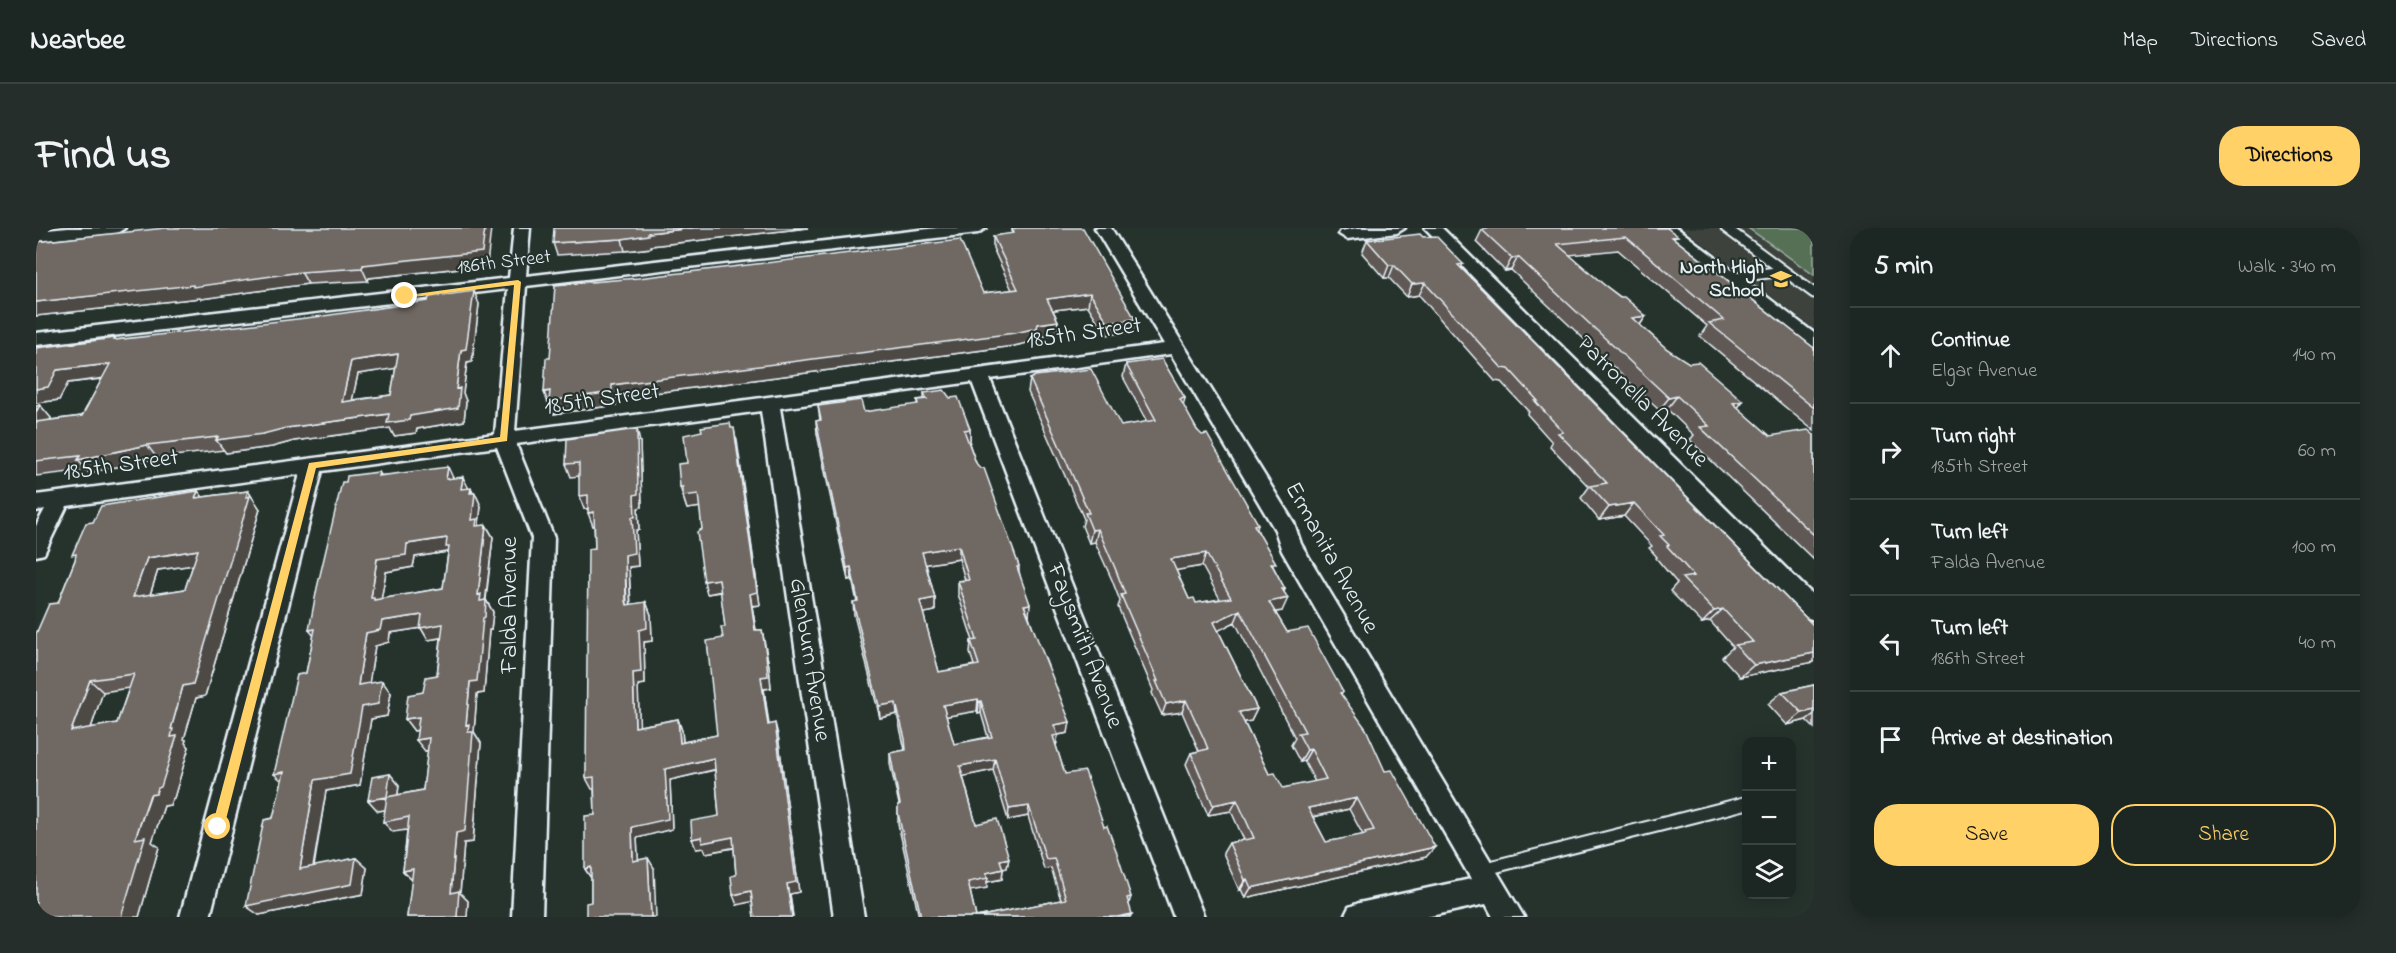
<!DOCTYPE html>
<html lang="en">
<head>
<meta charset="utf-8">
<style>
  body { margin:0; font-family:"Indie Flower",sans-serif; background:#252e2a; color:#f1f3f6 }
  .controls { position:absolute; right:18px; bottom:18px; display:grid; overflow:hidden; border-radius:12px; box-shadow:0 3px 15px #0003 }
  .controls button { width:54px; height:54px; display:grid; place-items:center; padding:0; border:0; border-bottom:2px solid #3a4340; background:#1c2622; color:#f1f3f6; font:30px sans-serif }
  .stop { position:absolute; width:18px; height:18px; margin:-14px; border:4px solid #ffd166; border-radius:50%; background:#fff }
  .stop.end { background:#ffd166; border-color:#fff; box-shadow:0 2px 6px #0008 }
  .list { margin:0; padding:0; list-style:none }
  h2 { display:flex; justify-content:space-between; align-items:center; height:78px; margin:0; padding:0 24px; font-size:26px }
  h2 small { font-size:20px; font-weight:400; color:#a0a5a5 }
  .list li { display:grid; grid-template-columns:39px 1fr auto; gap:18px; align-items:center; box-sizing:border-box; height:96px; padding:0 24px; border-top:2px solid #3a4340 }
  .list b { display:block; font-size:22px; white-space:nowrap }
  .list p { margin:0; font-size:20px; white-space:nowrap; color:#a0a5a5 }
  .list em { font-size:20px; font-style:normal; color:#a0a5a5 }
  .actions { display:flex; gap:12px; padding:18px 24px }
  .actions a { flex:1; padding:14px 0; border:2px solid #ffd166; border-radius:24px; text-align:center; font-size:21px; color:#ffd166 }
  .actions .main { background:#ffd166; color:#111 }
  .icon { flex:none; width:33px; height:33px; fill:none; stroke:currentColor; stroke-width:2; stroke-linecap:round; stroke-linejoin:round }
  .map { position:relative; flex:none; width:1778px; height:689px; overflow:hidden; border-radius:24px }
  header { display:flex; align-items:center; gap:36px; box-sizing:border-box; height:84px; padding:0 30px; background:#1c2622; border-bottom:2px solid #3a4340 }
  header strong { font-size:28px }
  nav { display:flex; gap:33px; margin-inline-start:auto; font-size:21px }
  .intro { display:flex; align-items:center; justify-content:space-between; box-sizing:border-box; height:144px; padding:0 36px }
  h1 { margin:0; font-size:42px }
  .button { padding:15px 27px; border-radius:24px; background:#ffd166; color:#111; font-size:21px; font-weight:700 }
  main { display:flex; gap:36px; padding:0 36px }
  aside { flex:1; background:#1c2622; border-radius:24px; box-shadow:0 3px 15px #0003 }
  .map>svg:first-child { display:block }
  .built { fill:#3c433d }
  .green { fill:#556f55; stroke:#9eb0a6; stroke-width:1.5 }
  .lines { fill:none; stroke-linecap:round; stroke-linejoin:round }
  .service-far1-casing { stroke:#e8f1f8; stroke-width:13 }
  .service-casing { stroke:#e8f1f8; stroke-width:16 }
  .minor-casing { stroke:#e8f1f8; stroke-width:5 }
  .tertiary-casing { stroke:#e8f1f8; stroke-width:5 }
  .service-far1 { stroke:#26332d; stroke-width:9 }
  .service { stroke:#26332d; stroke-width:12 }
  .minor { fill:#26332d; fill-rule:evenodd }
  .tertiary { fill:#26332d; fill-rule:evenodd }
  .wall { fill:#605954; stroke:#e8f1f8; stroke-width:1.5; fill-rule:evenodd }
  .shaded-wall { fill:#4e4945; stroke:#e8f1f8; stroke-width:1.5 }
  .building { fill:#706862; stroke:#e8f1f8; stroke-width:1.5; fill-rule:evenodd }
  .route { fill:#ffd166 }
  .labels { text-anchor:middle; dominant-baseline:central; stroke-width:4.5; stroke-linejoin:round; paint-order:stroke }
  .far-street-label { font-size:20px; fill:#e8f1f8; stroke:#26332d }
  .far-poi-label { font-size:20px; font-weight:bold; fill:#e8f1f8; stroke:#26332d; text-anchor:end }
  .street-label { font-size:24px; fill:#e8f1f8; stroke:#26332d }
</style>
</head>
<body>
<header>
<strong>Nearbee</strong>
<nav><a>Map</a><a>Directions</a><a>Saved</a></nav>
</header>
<div class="intro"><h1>Find us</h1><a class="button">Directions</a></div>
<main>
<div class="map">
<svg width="1778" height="689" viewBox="0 0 1778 689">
  <rect width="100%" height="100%" fill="#26332d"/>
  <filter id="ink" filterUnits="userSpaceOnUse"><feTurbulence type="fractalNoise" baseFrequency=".0167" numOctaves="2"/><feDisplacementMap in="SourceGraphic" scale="12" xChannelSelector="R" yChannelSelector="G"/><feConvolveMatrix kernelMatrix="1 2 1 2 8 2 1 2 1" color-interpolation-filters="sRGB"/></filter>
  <g filter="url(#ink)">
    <path class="built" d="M 1647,0 L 1778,0 L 1778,101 Z"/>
    <path class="green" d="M 1712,0 L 1778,0 L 1778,47 Z"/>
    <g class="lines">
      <defs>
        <path id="service-far1" d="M 1690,0 L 1778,65
          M 1693,50 L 1748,43"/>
        <path id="service" d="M 1444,642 L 1710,575"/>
        <path id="minor" d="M 32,0 L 89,0 L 81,5 L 0,13 L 0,3 Z
          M 478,0 L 494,0 L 490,48 L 901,0 L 950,0 L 942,5 L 490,58 L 479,203 L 1128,116 L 1059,0 L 1075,0 L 1258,295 L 1265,316 L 1488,689 L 1457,689 L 1450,676 L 1390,689 L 1308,689 L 1313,679 L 1323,675 L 1435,651 L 1246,323 L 1239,302 L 1135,126 L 954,151 L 1168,689 L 1138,689 L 936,154 L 744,180 L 828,689 L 798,689 L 725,183 L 480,216 L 518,310 L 506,689 L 476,689 L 496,310 L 461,219 L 286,243 L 174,689 L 144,689 L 264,246 L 31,278 L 8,326 L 0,328 L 0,298 L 9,281 L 0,283 L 0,267 L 459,206 L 472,61 L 0,117 L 0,105 L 473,50 Z
          M 1321,0 L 1369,0 L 1361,5 L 1311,11 L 1303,6 L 1305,3 Z
          M 1389,0 L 1406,0 L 1778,368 L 1778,392 L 1770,389 Z"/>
        <path id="tertiary" d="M 1619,0 L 1641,0 L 1778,105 L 1778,123 L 1770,121 Z"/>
      </defs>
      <use href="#service-far1" class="service-far1-casing"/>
      <use href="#service" class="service-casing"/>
      <use href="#minor" class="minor-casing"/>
      <use href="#tertiary" class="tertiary-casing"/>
      <use href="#service-far1" class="service-far1"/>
      <use href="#service" class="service"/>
      <use href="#minor" class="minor"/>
      <use href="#tertiary" class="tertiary"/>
    </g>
    <path class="wall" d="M 772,0 L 615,18 L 615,20 L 589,23 L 521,27 L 517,15 Z
      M 1450,0 L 1631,0 L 1639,11 L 1778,120 L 1778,203 L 1664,108 L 1671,98 L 1582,22 L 1533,27 L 1567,56 L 1610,88 L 1604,97 L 1631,121 L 1702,180 L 1734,208 L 1778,207 L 1778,332 L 1654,212 L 1658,207 L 1631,181 L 1623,182 L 1475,42 L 1469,43 L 1440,14 L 1446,2 L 1449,1 Z
      M 976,1 L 1099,91 L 1097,104 L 1070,107 L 1052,78 L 1017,82 L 1022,93 L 1020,106 L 1001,109 L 999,113 L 978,118 L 580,170 L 580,177 L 518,186 L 515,177 L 513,177 L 508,164 L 947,65 L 976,62 L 957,20 L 957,8 L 976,6 Z
      M 1387,9 L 1427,36 L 1425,40 L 1778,398 L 1778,434 L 1704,449 L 1686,429 L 1697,419 L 1674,393 L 1666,395 L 1634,363 L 1641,355 L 1620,330 L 1621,329 L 1613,320 L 1616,318 L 1588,288 L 1563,292 L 1545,270 L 1553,259 L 1514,218 L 1516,214 L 1491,186 L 1493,184 L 1465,154 L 1459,153 L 1383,67 L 1371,69 L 1353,50 L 1348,50 L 1326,25 L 1331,12 Z
      M 0,14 L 451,37 L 333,50 L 332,53 L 272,56 L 165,71 L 164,70 L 0,88 Z
      M 443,76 L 436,134 L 431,135 L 427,165 L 430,173 L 428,193 L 381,201 L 380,205 L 358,208 L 354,200 L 258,213 L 236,219 L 190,225 L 188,222 L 121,230 L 53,245 L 51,242 L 0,248 L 0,178 L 4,177 L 15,190 L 14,192 L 46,188 L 66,151 L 32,155 L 23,172 L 0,175 L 79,110 L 80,112 ZM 360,140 L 355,167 L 316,172 L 322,146 Z
      M 1090,136 L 1147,178 L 1161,202 L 1222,296 L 1221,301 L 1238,340 L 1249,361 L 1248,364 L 1246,383 L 1239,384 L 1251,404 L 1307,464 L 1305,467 L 1390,629 L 1209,670 L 1205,661 L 1203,662 L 1187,625 L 1193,615 L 1208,612 L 1195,583 L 1172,587 L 1150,536 L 1155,525 L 1163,523 L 1146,484 L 1126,487 L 1116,465 L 1117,462 L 1082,379 L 1084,373 L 1076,352 L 1059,314 L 1053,315 L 1046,298 L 1048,291 L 992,164 L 994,151 L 1085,198 L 1111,194 L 1087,149 ZM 1166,338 L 1184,371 L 1160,375 L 1153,371 L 1140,342 ZM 1199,394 L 1259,510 L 1255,517 L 1264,534 L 1268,533 L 1279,554 L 1247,560 L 1233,546 L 1208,494 L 1215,493 L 1221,481 L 1182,402 ZM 1313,581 L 1327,607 L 1290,614 L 1277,589 Z
      M 888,165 L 934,201 L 934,214 L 933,215 L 940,235 L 983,338 L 983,343 L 993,388 L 1032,505 L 1022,507 L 1020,518 L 1029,546 L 1068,599 L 1095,669 L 1093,675 L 1094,689 L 883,689 L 862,596 L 862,577 L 863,576 L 854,536 L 854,525 L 869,522 L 861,486 L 844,490 L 818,387 L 817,374 L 821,374 L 816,351 L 812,352 L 781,206 L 780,193 L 784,192 L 782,178 L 828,184 L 881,177 L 881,172 L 888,171 ZM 923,331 L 929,352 L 922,353 L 922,366 L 937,413 L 935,413 L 934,425 L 938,437 L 903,444 L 887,385 L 899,383 L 899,370 L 890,336 ZM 941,483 L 942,486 L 945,485 L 952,509 L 918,516 L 910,488 ZM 957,542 L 972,592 L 992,588 L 1008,641 L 1015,640 L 1025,672 L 940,689 L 934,663 L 951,660 L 951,654 L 966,651 L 967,641 L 971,640 L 973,630 L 940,596 L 927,548 Z
      M 695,200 L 701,212 L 724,377 L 716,378 L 720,402 L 726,402 L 733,438 L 735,460 L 728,461 L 733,496 L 742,507 L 763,664 L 754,666 L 757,689 L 718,689 L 716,673 L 701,677 L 700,647 L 698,620 L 670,625 L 668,620 L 660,621 L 683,588 L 679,542 L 634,552 L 636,601 L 601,610 L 602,632 L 618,640 L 555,674 L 555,650 L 549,641 L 559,587 L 558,561 L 556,561 L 550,550 L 559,320 L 558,298 L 557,298 L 552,281 L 548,281 L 543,248 L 535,249 L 530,236 L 604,214 L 606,279 L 602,280 L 603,302 L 600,302 L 602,338 L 593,339 L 595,377 L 610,374 L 615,387 L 616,413 L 608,414 L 609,456 L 602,457 L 603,498 L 642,491 L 646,503 L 647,514 L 681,507 L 687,410 L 689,399 L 685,364 L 671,366 L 668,353 L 666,301 L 664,279 L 651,281 L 648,272 L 651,235 Z
      M 343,244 L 345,247 L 417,250 L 432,260 L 437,265 L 439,265 L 445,278 L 443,296 L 444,298 L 450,297 L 457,309 L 450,372 L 457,384 L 455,402 L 453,402 L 448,465 L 441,466 L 438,504 L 445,515 L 437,614 L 428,615 L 424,665 L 432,673 L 431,689 L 371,689 L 376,652 L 367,643 L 371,602 L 357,604 L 347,594 L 349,582 L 342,583 L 332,572 L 354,546 L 363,557 L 362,567 L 387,562 L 392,523 L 389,523 L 382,502 L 378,503 L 369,491 L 387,464 L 401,447 L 405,410 L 392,412 L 385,400 L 354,405 L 353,414 L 339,418 L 333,455 L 355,465 L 351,488 L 335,491 L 324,557 L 290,563 L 278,639 L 320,630 L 331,640 L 327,666 L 223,687 L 210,678 L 237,590 L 246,553 L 238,546 L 270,445 L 310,254 ZM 412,324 L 407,360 L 345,371 L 350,344 L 377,339 L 379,329 Z
      M 212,263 L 224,281 L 169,468 L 160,470 L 148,511 L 150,512 L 149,515 L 153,519 L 138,570 L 136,571 L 134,577 L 128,578 L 116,614 L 123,619 L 103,689 L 22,375 L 39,332 L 57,294 L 167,269 ZM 157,337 L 149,361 L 114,367 L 122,342 ZM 93,460 L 81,495 L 55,500 L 67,464 Z
      M 1778,457 L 1778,500 L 1770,492 L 1751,497 L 1732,476 L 1746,464 Z"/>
    <path class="shaded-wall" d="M 449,0 L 455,0 L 451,37 L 333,50 L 332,53 L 326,40 L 327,37 Z
      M 657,0 L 772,0 L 615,18 L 615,20 L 589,23 L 586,11 L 612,5 Z
      M 1482,29 L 1475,42 L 1469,43 L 1476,30 Z
      M 1353,37 L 1358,37 L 1353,50 L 1348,50 Z
      M 265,44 L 272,56 L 165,71 L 164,70 L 0,88 L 0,74 Z
      M 1389,55 L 1383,67 L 1371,69 L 1376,56 Z
      M 438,63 L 443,76 L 436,134 L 431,135 L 427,165 L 430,173 L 428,193 L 381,201 L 380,205 L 358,208 L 354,200 L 258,213 L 236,219 L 190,225 L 180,212 L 250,200 L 353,186 L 374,188 L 420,161 L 425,122 Z
      M 1054,65 L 1052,78 L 1010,83 L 1011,71 Z
      M 1610,88 L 1601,101 L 1596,90 Z
      M 1022,93 L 1020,106 L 1001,109 L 999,113 L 978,118 L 580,170 L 580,177 L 518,186 L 515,177 L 513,177 L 508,164 L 576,157 Z
      M 362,126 L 369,139 L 322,146 L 313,187 L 306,174 L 315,133 Z
      M 74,136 L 84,148 L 32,155 L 23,172 L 0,175 L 0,161 L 21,142 Z
      M 1641,168 L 1631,181 L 1623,182 L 1633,170 Z
      M 1149,170 L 1146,183 L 1144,171 Z
      M 1707,173 L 1697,186 L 1697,175 Z
      M 4,177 L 15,190 L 6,208 L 0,201 L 0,184 Z
      M 698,200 L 724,377 L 716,378 L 722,414 L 714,366 Z
      M 601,201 L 604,214 L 606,279 L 602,280 L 603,302 L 600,302 L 602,338 L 593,339 L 595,390 L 591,377 L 589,327 L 598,267 Z
      M 934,201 L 934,214 L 928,215 L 928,202 Z
      M 111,217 L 121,230 L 53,245 L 42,232 Z
      M 412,239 L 418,252 L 410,251 Z
      M 427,249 L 433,261 L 425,261 Z
      M 644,259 L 647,259 L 662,266 L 666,279 L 651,281 Z
      M 435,260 L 438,267 L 439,265 L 445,278 L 443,296 L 447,304 L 446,311 L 436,292 Z
      M 162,263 L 172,275 L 159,270 Z
      M 212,263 L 224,281 L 169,468 L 160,470 L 148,511 L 150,512 L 149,515 L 153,519 L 138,570 L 136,571 L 134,577 L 128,578 L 116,614 L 123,619 L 103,689 L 85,689 L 99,611 L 135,509 L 135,501 L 147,458 Z
      M 552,267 L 557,280 L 548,281 L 543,268 Z
      M 1598,275 L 1588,288 L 1563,292 L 1573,279 Z
      M 558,284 L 563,297 L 557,298 L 552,285 Z
      M 450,297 L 457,309 L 449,375 L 450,372 L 457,384 L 455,402 L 453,402 L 448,465 L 441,466 L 438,504 L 445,515 L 437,614 L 428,615 L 424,665 L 432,673 L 431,689 L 421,689 L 415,665 L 420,605 L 432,504 L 430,497 L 434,454 L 444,373 L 442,367 Z
      M 1062,301 L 1059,314 L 1053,315 L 1056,302 Z
      M 411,310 L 418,323 L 379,329 L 377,339 L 350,344 L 344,378 L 335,370 L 341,331 L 371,316 Z
      M 923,318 L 923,331 L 886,337 L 886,324 Z
      M 162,322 L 173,335 L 122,342 L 109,382 L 97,369 L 111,330 Z
      M 1170,325 L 1166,338 L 1131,344 L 1135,331 Z
      M 815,339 L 816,351 L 812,352 L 811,340 Z
      M 683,351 L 686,363 L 671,366 L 668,353 Z
      M 1246,361 L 1249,361 L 1245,372 L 1252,370 L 1246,383 L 1228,386 L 1233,374 Z
      M 899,370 L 899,383 L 884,386 L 884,373 Z
      M 610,374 L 615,387 L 616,413 L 608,414 L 609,456 L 602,457 L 604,511 L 599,499 L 597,445 L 603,402 Z
      M 994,376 L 993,388 L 988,377 Z
      M 1687,381 L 1674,393 L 1666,395 L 1678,383 Z
      M 1204,382 L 1199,394 L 1174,407 L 1178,394 Z
      M 386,387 L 407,396 L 414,408 L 392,412 L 385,400 L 354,405 L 353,414 L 339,418 L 331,469 L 322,457 L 330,405 L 346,393 Z
      M 279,401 L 283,414 L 273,402 Z
      M 726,402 L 733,438 L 735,460 L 728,461 L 734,508 L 732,497 L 725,449 Z
      M 1778,425 L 1778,434 L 1704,449 L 1718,437 Z
      M 54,452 L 67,464 L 50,515 L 35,503 Z
      M 346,453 L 355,465 L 351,488 L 335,491 L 324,557 L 290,563 L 275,651 L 264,641 L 279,552 L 326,479 Z
      M 942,471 L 941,483 L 907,489 L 907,477 Z
      M 1150,472 L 1146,484 L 1126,487 L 1130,476 Z
      M 945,473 L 945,485 L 942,486 L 943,474 Z
      M 860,475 L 861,486 L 844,490 L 843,478 Z
      M 1221,481 L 1215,493 L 1198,496 L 1203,484 Z
      M 1778,482 L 1778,486 L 1770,492 L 1751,497 L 1766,485 Z
      M 383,489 L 392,500 L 378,503 L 369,491 Z
      M 642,491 L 646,503 L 648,526 L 644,515 Z
      M 1034,494 L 1032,505 L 1022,507 L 1020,519 L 1014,520 L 1018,497 Z
      M 739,495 L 742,507 L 763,664 L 754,666 L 757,689 L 756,689 L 751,656 Z
      M 393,510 L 402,521 L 389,523 L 380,512 Z
      M 1275,521 L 1268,533 L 1264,534 L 1271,522 Z
      M 678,530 L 681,541 L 634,552 L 636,601 L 601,610 L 603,643 L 597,633 L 596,599 L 629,541 Z
      M 959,531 L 957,542 L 924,549 L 924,538 Z
      M 354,546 L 363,557 L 360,580 L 342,583 L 332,572 Z
      M 1321,570 L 1313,581 L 1265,591 L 1272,580 Z
      M 1201,572 L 1195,583 L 1172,587 L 1177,577 Z
      M 993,578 L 992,588 L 972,592 L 973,581 Z
      M 665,609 L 697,609 L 700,619 L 670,625 L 668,620 L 660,621 L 656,611 Z
      M 1399,619 L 1390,629 L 1209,670 L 1215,660 Z
      M 320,630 L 331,640 L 327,666 L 223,687 L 210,678 Z
      M 612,630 L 618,640 L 620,689 L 615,689 Z
      M 973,630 L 971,640 L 963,642 L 964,632 Z
      M 555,639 L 556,651 L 549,641 Z
      M 377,641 L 377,653 L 367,643 Z
      M 967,641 L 966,651 L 951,654 L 952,650 L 950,645 Z
      M 1211,651 L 1205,661 L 1203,662 L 1209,652 Z
      M 715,663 L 718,673 L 701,677 L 697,667 Z
      M 1096,686 L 1094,689 L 1081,689 Z"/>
    <path class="building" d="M 129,0 L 449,0 L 446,24 L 327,37 L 326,40 L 265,44 L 157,59 L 157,57 L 0,74 L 0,14 Z
      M 518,0 L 657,0 L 612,5 L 612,7 L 586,11 L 517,15 Z
      M 981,0 L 1047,0 L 1099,91 L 1072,95 L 1054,65 L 1011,71 L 1022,93 L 1002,96 L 1001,100 L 979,105 L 576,157 L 576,164 L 513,173 L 514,163 L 508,164 L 510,130 L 514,130 L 519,57 L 602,50 L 924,12 L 947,65 L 982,61 L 957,8 L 978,5 L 976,1 Z
      M 1454,0 L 1631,0 L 1642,8 L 1636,9 L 1778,120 L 1778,180 L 1673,95 L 1688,92 L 1590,9 L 1521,16 L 1567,56 L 1584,69 L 1588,69 L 1610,88 L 1596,90 L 1631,121 L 1653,135 L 1662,134 L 1707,173 L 1697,175 L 1734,208 L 1772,202 L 1778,207 L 1778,307 L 1664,199 L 1673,198 L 1641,168 L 1633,170 L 1482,29 L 1476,30 L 1446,2 Z
      M 1384,6 L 1387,9 L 1400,8 L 1427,36 L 1422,37 L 1778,398 L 1778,425 L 1718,437 L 1699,417 L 1717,414 L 1687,381 L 1678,383 L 1646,350 L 1658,348 L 1631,318 L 1633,317 L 1624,308 L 1628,307 L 1598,275 L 1573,279 L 1554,258 L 1571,255 L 1522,205 L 1527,204 L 1499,173 L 1502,173 L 1473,141 L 1466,140 L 1389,55 L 1376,56 L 1358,37 L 1353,37 L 1331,12 Z
      M 438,63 L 430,121 L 425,122 L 420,161 L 424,160 L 422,180 L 374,188 L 373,192 L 351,195 L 353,186 L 250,200 L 227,206 L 180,212 L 182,209 L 111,217 L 42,232 L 44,228 L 0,233 L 0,194 L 46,188 L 74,136 L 21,142 L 12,159 L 0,161 L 0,120 L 79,110 L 78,112 L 287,88 L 392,73 L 393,69 ZM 362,126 L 355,167 L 306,174 L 315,133 Z
      M 1126,131 L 1149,170 L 1144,171 L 1161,202 L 1166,207 L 1171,206 L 1222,296 L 1218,297 L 1240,335 L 1235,335 L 1249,361 L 1246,361 L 1252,370 L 1233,374 L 1251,404 L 1272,400 L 1307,464 L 1304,465 L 1330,501 L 1349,543 L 1356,542 L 1399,619 L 1215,660 L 1211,651 L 1209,652 L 1193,615 L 1218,610 L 1201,572 L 1177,577 L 1155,525 L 1172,521 L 1168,511 L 1150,472 L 1130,476 L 1120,453 L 1122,453 L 1085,367 L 1089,366 L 1079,340 L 1062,301 L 1056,302 L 1049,285 L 1053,285 L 994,151 L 999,148 L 1055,141 L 1085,198 L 1120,192 L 1090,136 ZM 1170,325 L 1195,370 L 1160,375 L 1158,370 L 1153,371 L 1135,331 ZM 1204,382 L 1269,504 L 1262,505 L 1271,522 L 1275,521 L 1290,551 L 1247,560 L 1239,545 L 1233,546 L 1203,484 L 1221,481 L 1178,394 ZM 1321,570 L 1338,602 L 1329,604 L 1330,606 L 1290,614 L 1272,580 Z
      M 908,162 L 914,170 L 922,169 L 934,201 L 928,202 L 940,235 L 944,240 L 948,240 L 983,338 L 981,339 L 994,376 L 988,377 L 1034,494 L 1018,497 L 1022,507 L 1017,508 L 1029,546 L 1049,543 L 1068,599 L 1071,598 L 1081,625 L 1095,669 L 1091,670 L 1096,686 L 1081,689 L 885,689 L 862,585 L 862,577 L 864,576 L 854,525 L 870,522 L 869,511 L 860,475 L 843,478 L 817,374 L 822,373 L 815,339 L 811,340 L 780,193 L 785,192 L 782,178 L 825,172 L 828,184 L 882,176 L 881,172 L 891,171 L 888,165 ZM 923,318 L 933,352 L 922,353 L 941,412 L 935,413 L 943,437 L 903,444 L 884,373 L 899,370 L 886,324 ZM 942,471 L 943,474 L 945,473 L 956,509 L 918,516 L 907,477 ZM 959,531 L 973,581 L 993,578 L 1010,631 L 1018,630 L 1030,671 L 940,689 L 932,654 L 952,650 L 950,645 L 967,641 L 964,632 L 973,630 L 961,591 L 940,596 L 924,538 Z
      M 4,177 L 0,184 L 0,178 Z
      M 694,195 L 695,200 L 698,200 L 721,364 L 714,366 L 719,402 L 726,402 L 730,426 L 732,448 L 725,449 L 732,497 L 739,495 L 760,654 L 751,656 L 756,689 L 718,689 L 715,663 L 697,667 L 695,648 L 700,647 L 697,609 L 666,615 L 665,609 L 656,611 L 655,593 L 683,588 L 678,530 L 629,541 L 632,591 L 596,599 L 597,633 L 612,630 L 615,689 L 550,689 L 550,675 L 555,674 L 555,639 L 549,641 L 549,588 L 559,587 L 558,549 L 550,550 L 550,540 L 552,321 L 559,320 L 558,284 L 552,285 L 552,267 L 543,268 L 543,235 L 530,236 L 531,211 L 601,201 L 602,266 L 598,267 L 599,289 L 596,289 L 598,325 L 589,327 L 590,373 L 591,377 L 610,374 L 611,400 L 603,402 L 605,444 L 597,445 L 599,499 L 642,491 L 644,515 L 681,507 L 671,413 L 687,410 L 685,399 L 689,399 L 683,351 L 668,353 L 661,304 L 666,301 L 662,266 L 647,268 L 647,259 L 644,259 L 642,236 L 651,235 L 648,207 L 666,203 L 665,199 Z
      M 412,239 L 410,251 L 427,249 L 425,261 L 435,260 L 434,265 L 439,265 L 436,292 L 441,291 L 440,298 L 450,297 L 442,367 L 445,366 L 444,373 L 450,372 L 449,389 L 447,390 L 441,453 L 434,454 L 430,497 L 433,496 L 432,504 L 437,504 L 429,603 L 420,605 L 415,665 L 423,663 L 421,689 L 371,689 L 377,641 L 367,643 L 373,589 L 347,594 L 351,569 L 387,562 L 393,510 L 380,512 L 383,489 L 369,491 L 372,467 L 387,464 L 390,449 L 401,447 L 407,396 L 384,400 L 386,387 L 346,393 L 344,402 L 330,405 L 322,457 L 346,453 L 342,476 L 326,479 L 314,546 L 279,552 L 264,641 L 320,630 L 316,656 L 210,678 L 228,592 L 237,590 L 248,544 L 238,546 L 261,447 L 270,445 L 279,401 L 273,402 L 281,360 L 306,254 L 310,254 L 311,248 L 343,244 L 342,248 ZM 411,310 L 410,319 L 413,319 L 407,360 L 338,372 L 338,370 L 335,370 L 341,331 L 370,327 L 371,316 Z
      M 162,263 L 159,270 L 212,263 L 210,269 L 214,268 L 157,456 L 147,458 L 135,501 L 137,501 L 135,509 L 141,508 L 125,559 L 122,560 L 120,566 L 114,567 L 99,611 L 109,609 L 85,689 L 0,689 L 0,406 L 13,376 L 22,375 L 39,332 L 40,326 L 36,327 L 50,295 L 57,294 L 65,278 ZM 162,322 L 149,361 L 97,369 L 111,330 ZM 98,446 L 81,495 L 35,503 L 54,452 Z
      M 1778,457 L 1778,482 L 1766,485 L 1746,464 Z
      M 354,546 L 351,569 L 332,572 L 336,549 Z"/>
  </g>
  <path class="route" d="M 482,52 L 485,54 L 471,213 L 280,240 L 188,599 L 187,603 L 178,603 L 176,599 L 273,235 L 464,209 L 478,57 L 369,70 L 365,68 Z"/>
  <defs>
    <symbol id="school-bare" viewBox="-9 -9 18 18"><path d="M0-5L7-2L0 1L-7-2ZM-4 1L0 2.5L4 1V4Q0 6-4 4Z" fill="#ffd166" stroke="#26332d" stroke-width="2.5" paint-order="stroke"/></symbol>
  </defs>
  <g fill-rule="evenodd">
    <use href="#school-bare" x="1730" y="36" width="30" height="30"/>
  </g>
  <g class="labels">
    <g class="far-street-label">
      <text transform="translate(468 35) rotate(-7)">186th Street</text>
    </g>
    <g class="far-poi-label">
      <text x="1728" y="40">North High<tspan x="1728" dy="23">School</tspan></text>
    </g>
    <g class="street-label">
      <text transform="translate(1048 106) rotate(-8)">185th Street</text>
      <text transform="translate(566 172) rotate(-8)">185th Street</text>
      <text transform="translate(1606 174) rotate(45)">Patronella Avenue</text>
      <text transform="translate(85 238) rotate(-8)">185th Street</text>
      <text transform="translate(1295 330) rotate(61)">Ermanita Avenue</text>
      <text transform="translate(474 377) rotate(-90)">Falda Avenue</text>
      <text transform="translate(1048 418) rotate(69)">Faysmith Avenue</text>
      <text transform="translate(773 432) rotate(81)">Glenburn Avenue</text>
    </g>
  </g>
</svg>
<div class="controls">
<button>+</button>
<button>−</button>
<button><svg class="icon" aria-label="layers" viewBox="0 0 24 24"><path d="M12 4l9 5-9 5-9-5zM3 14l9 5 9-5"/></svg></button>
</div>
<div class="stop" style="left:182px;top:599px"></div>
<div class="stop end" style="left:369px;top:68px"></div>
</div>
<aside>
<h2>5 min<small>Walk · 340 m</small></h2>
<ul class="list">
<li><svg class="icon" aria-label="ahead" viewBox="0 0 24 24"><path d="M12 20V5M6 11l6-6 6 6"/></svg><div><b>Continue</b><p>Elgar Avenue</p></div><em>140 m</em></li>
<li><svg class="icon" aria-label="right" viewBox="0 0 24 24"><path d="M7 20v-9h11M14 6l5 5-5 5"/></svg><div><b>Turn right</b><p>185th Street</p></div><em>60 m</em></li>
<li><svg class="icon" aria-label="left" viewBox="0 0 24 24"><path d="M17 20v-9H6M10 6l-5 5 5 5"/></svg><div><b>Turn left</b><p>Falda Avenue</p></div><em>100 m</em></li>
<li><svg class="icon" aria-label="left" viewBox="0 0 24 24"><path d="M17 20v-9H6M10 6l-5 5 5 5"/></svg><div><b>Turn left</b><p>186th Street</p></div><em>40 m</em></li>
<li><svg class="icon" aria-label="arrive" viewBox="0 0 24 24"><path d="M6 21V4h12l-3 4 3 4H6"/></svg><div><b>Arrive at destination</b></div></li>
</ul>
<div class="actions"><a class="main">Save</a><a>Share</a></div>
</aside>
</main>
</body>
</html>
